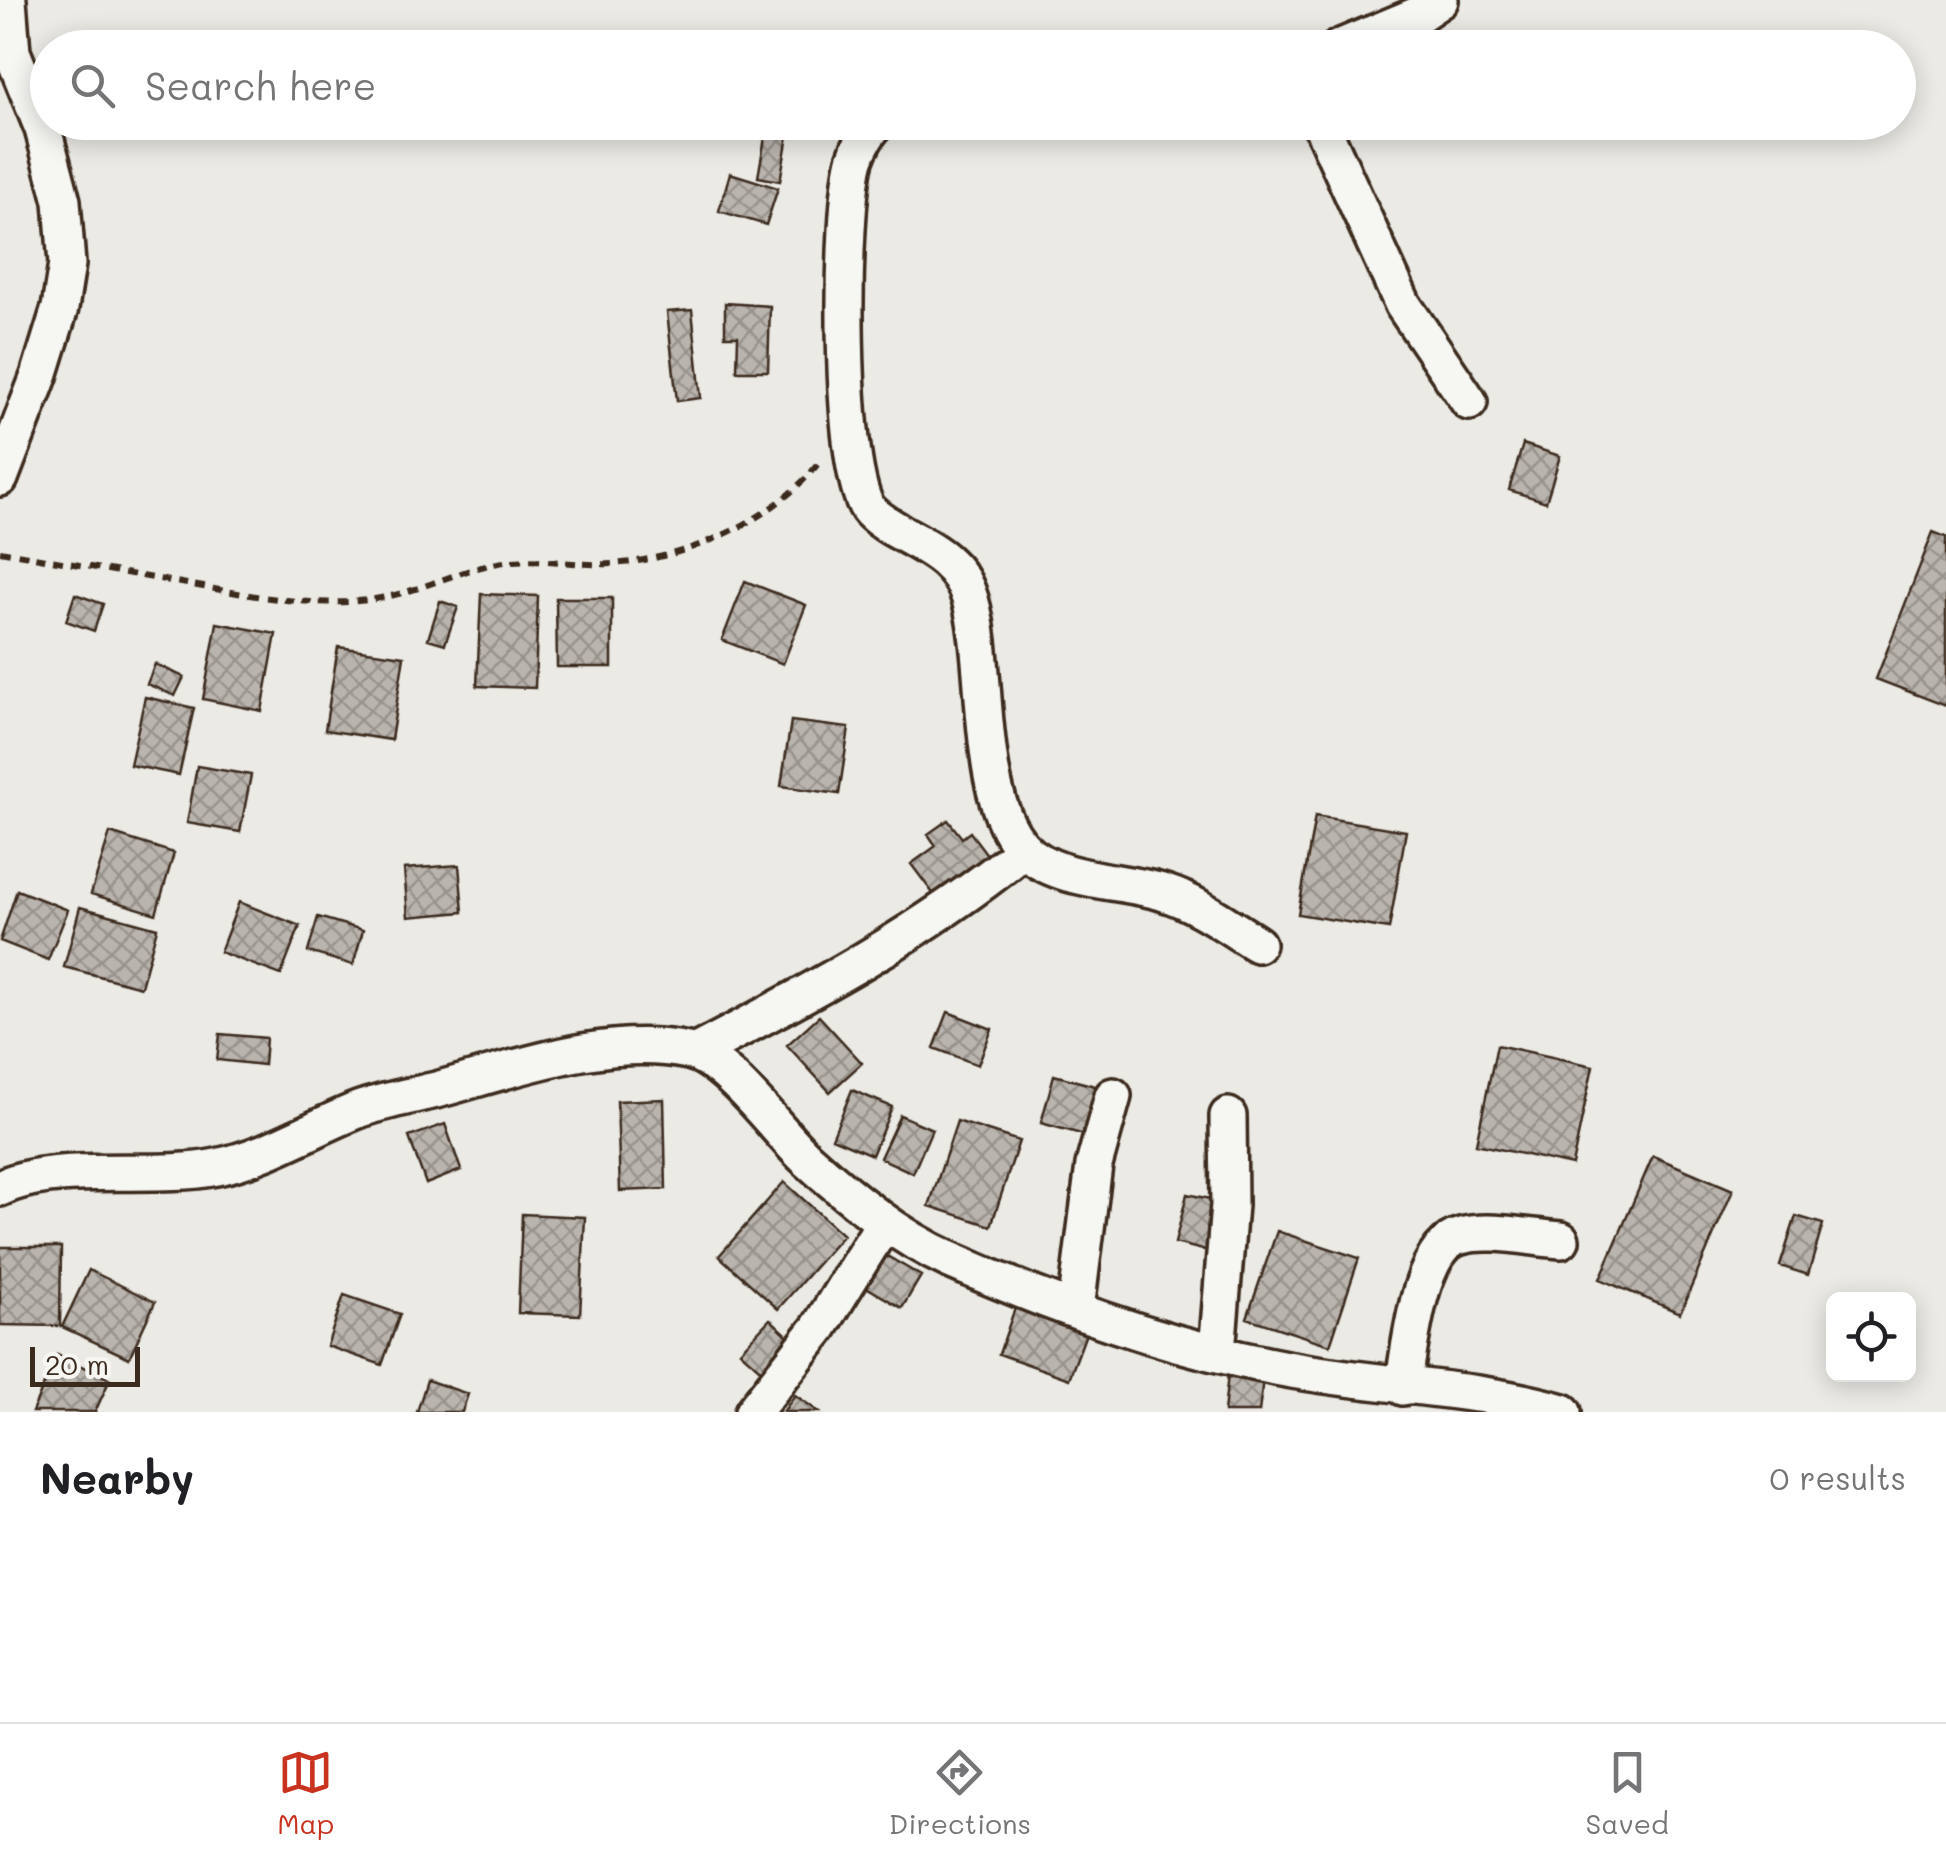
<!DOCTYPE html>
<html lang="en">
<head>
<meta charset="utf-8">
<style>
  body { margin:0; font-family:Mali,sans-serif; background:#f6f6f6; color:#202124 }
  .controls { position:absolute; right:30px; bottom:30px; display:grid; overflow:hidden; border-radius:15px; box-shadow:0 5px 25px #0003 }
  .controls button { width:90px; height:90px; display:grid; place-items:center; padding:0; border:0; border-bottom:2px solid #e0e0e0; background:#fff; color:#202124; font:50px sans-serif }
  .scale { position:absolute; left:30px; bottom:25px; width:110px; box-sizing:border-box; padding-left:10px; border:5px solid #3b2a1e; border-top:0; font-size:28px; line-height:35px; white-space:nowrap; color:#3b2a1e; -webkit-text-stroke:8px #f6f6f2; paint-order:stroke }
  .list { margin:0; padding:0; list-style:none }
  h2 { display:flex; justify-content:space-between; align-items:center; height:130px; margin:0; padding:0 40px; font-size:42px }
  h2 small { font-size:32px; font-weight:400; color:#757577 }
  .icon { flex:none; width:55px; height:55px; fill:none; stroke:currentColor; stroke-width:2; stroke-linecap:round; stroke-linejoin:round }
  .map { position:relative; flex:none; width:1946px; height:1412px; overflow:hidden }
  .search { position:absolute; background:#fff; box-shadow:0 5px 25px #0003; left:30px; right:30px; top:30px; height:110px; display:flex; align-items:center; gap:25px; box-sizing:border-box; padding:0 35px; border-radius:55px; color:#757577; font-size:38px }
  .sheet { height:310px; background:#fff }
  nav { display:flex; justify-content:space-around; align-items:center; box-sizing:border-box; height:140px; border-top:2px solid #e0e0e0; background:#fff; font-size:28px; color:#757577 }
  nav a { display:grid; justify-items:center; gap:5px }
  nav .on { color:#c8321e }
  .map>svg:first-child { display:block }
  .building { fill:url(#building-cross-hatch); stroke:#3b2a1e; stroke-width:2.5 }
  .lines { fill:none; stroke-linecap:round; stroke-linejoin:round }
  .street-casing { stroke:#3b2a1e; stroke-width:42 }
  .path { stroke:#3b2a1e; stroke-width:6; stroke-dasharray:10 8; stroke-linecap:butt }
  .street { stroke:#f6f6f2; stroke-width:35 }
</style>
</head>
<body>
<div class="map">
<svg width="1946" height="1412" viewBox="0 0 1946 1412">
  <defs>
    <pattern id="building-cross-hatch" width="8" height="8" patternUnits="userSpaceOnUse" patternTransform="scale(2.5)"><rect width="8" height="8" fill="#bab4ae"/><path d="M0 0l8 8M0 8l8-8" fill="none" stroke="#98938d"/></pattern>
  </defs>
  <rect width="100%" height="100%" fill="#ebeae5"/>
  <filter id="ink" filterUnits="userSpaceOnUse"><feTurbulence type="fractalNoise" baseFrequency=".01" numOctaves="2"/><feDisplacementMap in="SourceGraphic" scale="20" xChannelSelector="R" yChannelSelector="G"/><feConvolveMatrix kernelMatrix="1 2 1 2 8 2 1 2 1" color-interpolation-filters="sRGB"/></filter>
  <g filter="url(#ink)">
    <path class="building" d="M 766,132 L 788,136 L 780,181 L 758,177 Z
      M 730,173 L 778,188 L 766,225 L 719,211 Z
      M 725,303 L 770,306 L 768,371 L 737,371 L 738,336 L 725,336 Z
      M 692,310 L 701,398 L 677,401 L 667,312 Z
      M 1523,444 L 1560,456 L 1546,502 L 1509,490 Z
      M 1933,532 L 1946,537 L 1946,706 L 1876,679 Z
      M 745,581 L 806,605 L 783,664 L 722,640 Z
      M 75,594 L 103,604 L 94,631 L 66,621 Z
      M 481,594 L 538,596 L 535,688 L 477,686 Z
      M 556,598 L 612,598 L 612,667 L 557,667 Z
      M 440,601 L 458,607 L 445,644 L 428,639 Z
      M 217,623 L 276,634 L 262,711 L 203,699 Z
      M 338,647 L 404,656 L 391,740 L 325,730 Z
      M 155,664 L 184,677 L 175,696 L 147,684 Z
      M 145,697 L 194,708 L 179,775 L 130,765 Z
      M 791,721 L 849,728 L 839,794 L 781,786 Z
      M 197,766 L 251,775 L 240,832 L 187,823 Z
      M 1315,816 L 1406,831 L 1389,929 L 1298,914 Z
      M 948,820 L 962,838 L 970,832 L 988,856 L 935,896 L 911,864 L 936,846 L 928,834 Z
      M 110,833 L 174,853 L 156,914 L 91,894 Z
      M 459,865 L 463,912 L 408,917 L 404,869 Z
      M 17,890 L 68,910 L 48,960 L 0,941 Z
      M 239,902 L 300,926 L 281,975 L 220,952 Z
      M 80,907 L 157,928 L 141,987 L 64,967 Z
      M 318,917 L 363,930 L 353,965 L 308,952 Z
      M 948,1012 L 992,1029 L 978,1065 L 934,1048 Z
      M 819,1016 L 862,1063 L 830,1092 L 787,1045 Z
      M 220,1034 L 266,1038 L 264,1065 L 217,1060 Z
      M 1497,1045 L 1593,1066 L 1572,1165 L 1476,1144 Z
      M 1054,1075 L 1106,1089 L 1092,1137 L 1041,1123 Z
      M 852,1090 L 892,1107 L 872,1155 L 832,1138 Z
      M 664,1099 L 666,1189 L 620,1191 L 617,1101 Z
      M 900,1115 L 932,1129 L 913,1173 L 880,1158 Z
      M 957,1121 L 1019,1141 L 991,1226 L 929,1206 Z
      M 445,1124 L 461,1170 L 426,1184 L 409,1137 Z
      M 1653,1156 L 1733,1190 L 1680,1313 L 1600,1279 Z
      M 784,1182 L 843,1235 L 778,1309 L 719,1256 Z
      M 1187,1194 L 1219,1201 L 1207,1251 L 1175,1243 Z
      M 522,1214 L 585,1217 L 580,1315 L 518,1313 Z
      M 1796,1216 L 1823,1224 L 1808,1275 L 1780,1266 Z
      M 1277,1231 L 1359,1258 L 1330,1345 L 1247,1318 Z
      M 0,1247 L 61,1247 L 60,1326 L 0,1325 Z
      M 882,1253 L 921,1276 L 902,1308 L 863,1285 Z
      M 89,1270 L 155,1302 L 129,1358 L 62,1327 Z
      M 344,1295 L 400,1314 L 382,1365 L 327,1346 Z
      M 1016,1305 L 1087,1331 L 1069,1379 L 999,1354 Z
      M 770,1319 L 798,1345 L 769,1377 L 740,1351 Z
      M 57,1355 L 110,1379 L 95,1412 L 32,1412 Z
      M 1228,1374 L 1263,1378 L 1259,1412 L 1224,1412 Z
      M 427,1380 L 468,1394 L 462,1412 L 417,1412 Z
      M 795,1395 L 819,1412 L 783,1412 Z"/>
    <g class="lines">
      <defs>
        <path id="street" d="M 1339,48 L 1418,15 L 1440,0
          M 878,122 C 868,131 859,147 855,160 C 841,209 838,478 870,511 C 898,540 955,546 970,599 C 990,666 974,794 1022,847 C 1054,883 1122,879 1165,893 C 1197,903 1228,926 1257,944
          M 1320,122 L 1403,305 L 1469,402
          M 0,478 L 39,376 L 60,308 L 67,264 L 62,201 L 43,129 L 12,52 L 8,0
          M 696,1052 C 811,992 924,932 1024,850
          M 0,1188 C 55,1161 153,1180 217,1167 C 269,1156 310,1129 358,1110 C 385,1100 412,1096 440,1089 C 517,1068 608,1034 688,1051 C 727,1059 776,1130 806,1158 C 849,1197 897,1236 950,1260 C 1052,1305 1162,1344 1271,1366 C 1367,1386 1469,1385 1563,1412
          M 1076,1308 L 1094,1165 L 1113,1096
          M 1217,1352 L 1229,1205 L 1228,1116
          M 1403,1387 C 1410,1349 1418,1246 1461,1236 C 1489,1228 1531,1238 1561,1240
          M 753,1412 L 819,1328 L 884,1223"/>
      </defs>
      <use href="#street" class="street-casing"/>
      <path class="path" d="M 0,551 C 62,562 125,573 187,584 C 249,595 312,609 375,599 C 422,592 467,565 513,561 C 546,558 579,566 612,564 C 686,559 772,522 818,464"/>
      <use href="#street" class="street"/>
    </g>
  </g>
</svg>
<div class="controls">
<button><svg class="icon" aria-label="locate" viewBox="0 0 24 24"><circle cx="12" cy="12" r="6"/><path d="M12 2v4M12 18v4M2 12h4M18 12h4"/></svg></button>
</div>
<div class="scale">20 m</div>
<div class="search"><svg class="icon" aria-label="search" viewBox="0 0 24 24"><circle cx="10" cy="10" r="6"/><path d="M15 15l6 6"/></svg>Search here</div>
</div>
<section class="sheet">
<h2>Nearby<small>0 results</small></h2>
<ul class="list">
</ul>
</section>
<nav>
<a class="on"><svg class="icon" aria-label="map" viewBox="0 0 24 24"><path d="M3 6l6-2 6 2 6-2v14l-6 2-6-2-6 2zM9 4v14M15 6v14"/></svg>Map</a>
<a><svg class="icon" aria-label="directions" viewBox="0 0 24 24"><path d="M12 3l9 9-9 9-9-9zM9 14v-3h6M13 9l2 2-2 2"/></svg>Directions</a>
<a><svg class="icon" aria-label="saved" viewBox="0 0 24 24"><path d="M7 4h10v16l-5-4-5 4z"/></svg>Saved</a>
</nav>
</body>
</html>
